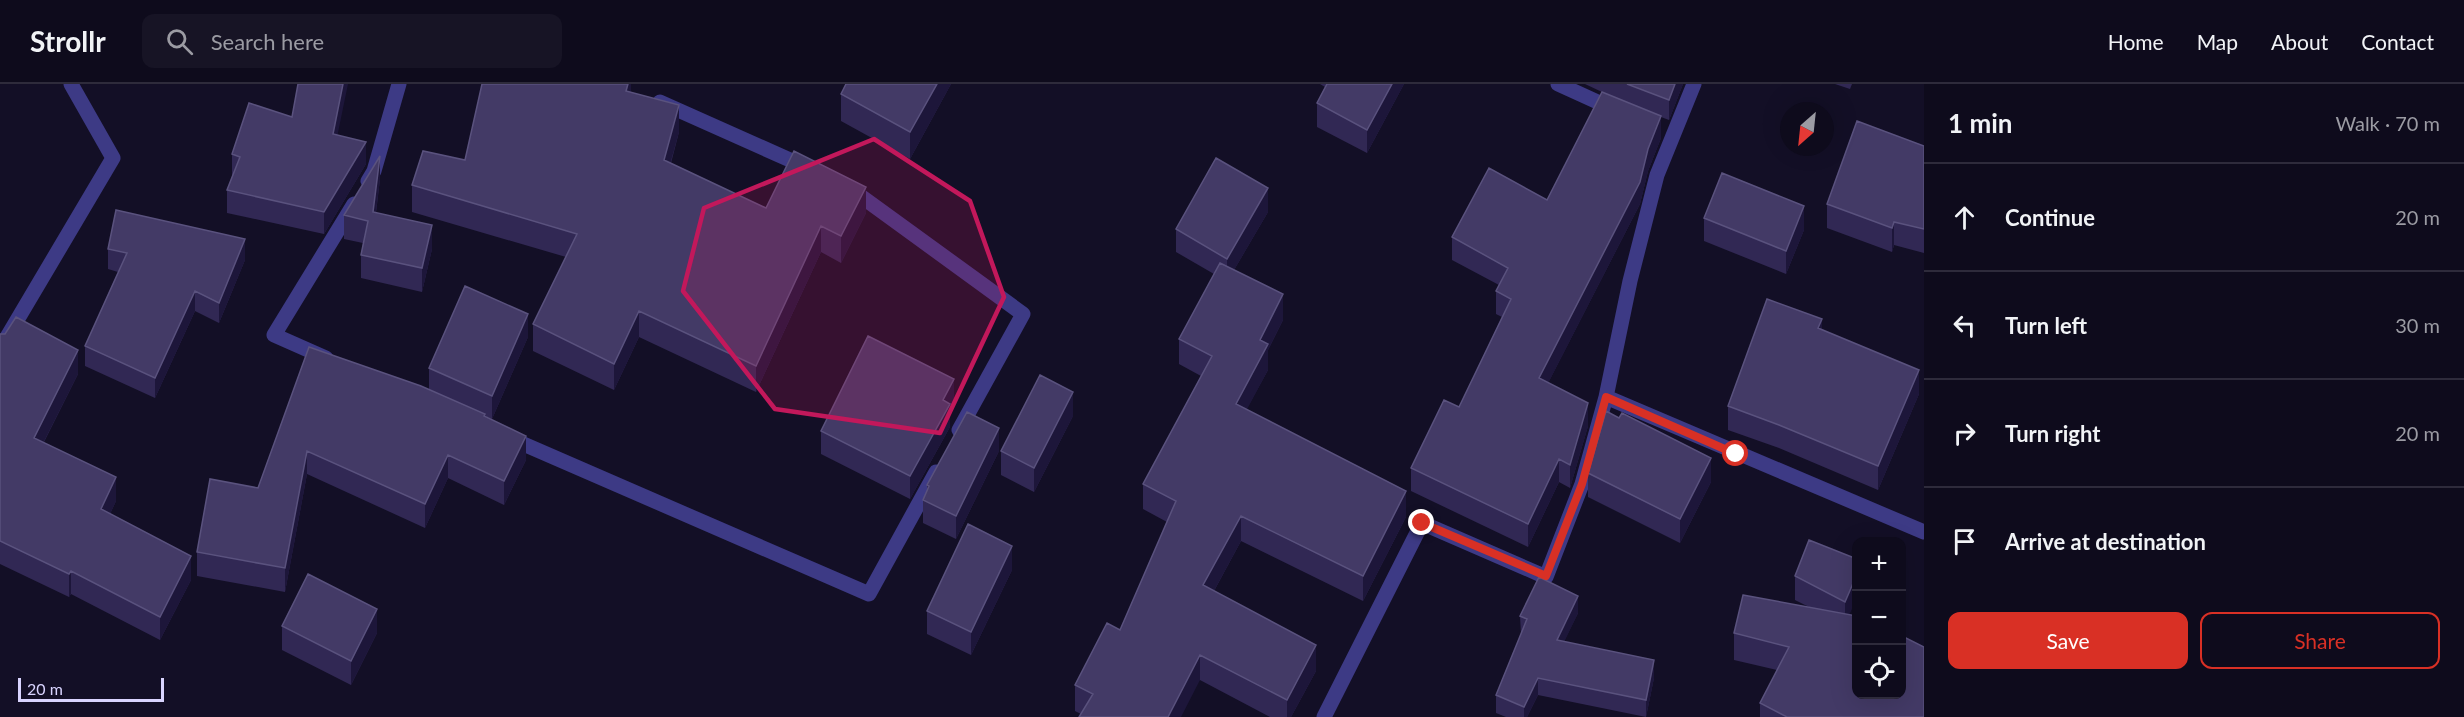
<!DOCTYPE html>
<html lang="en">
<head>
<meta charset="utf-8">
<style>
  body { margin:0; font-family:Lato,sans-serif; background:#171425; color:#f1f3f6 }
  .controls { position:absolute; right:18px; bottom:18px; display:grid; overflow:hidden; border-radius:12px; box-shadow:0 6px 24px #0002 }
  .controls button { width:54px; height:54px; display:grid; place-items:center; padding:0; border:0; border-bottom:2px solid #2e2b3b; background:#0e0b1c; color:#f1f3f6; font:30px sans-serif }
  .compass { position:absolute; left:1780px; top:18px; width:54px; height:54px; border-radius:50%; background:#0e0b1c; box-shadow:0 6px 24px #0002; rotate:207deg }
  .scale { position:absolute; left:18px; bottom:15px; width:146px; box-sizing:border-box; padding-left:6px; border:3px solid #d9d4ff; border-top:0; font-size:16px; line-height:21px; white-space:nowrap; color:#d9d4ff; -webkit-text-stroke:4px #130f26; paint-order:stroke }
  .stop { position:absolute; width:18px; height:18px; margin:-14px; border:4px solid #d93025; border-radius:50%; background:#fff }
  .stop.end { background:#d93025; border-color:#fff; box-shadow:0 2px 6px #0008 }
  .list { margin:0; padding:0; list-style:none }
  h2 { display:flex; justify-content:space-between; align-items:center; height:78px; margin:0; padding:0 24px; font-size:26px }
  h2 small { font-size:20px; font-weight:400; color:#9b9ba3 }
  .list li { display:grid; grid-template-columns:39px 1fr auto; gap:18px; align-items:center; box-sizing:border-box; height:108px; padding:0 24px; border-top:2px solid #2e2b3b }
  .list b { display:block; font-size:22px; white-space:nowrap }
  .list em { font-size:20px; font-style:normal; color:#9b9ba3 }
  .actions { display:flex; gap:12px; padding:18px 24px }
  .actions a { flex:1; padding:14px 0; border:2px solid #d93025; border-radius:12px; text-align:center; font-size:21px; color:#d93025 }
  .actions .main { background:#d93025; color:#fff }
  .icon { flex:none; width:33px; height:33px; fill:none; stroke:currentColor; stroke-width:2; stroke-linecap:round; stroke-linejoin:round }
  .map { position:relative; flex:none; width:1924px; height:633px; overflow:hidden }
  header { display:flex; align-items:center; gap:36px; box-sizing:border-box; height:84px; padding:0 30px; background:#0e0b1c; border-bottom:2px solid #2e2b3b }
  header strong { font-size:28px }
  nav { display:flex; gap:33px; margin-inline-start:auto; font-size:21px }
  .search { width:420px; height:54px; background:#171425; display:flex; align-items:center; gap:15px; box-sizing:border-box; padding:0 21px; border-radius:12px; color:#9b9ba3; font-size:22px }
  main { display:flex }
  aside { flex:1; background:#0e0b1c }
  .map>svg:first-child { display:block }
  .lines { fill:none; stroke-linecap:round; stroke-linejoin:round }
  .minor { stroke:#3d3a85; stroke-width:15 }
  .wall { fill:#312854 }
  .shaded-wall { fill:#1d163a }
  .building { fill:#433a66; stroke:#5a527e; stroke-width:1.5 }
  .route { stroke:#d93025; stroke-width:8 }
  .marked { fill:#c2185b; fill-opacity:0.2; stroke:#c2185b; stroke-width:4.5; stroke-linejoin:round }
</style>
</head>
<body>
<header>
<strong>Strollr</strong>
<div class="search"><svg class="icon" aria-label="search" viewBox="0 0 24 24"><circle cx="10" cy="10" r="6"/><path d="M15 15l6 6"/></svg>Search here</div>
<nav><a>Home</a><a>Map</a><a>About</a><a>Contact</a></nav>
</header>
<main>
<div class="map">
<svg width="1924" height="633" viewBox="0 0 1924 633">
  <rect width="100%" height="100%" fill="#130f26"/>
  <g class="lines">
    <path class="minor" d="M 1558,0 L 1613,25
      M 660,18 L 808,84
      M 368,97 L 374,87 L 399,0
      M 851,105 L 1023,230 L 959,346
      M 0,265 L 113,74 L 71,0
      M 326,274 L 274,251 L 354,120
      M 1606,313 L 1924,448
      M 507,353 L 869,510 L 936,388
      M 1324,633 L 1422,439 L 1546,493 L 1582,400 L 1606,313 L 1630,197 L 1657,91 L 1694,0"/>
  </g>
  <path class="wall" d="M 631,0 L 631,8 L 679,48 L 671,79 L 766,124 L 866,129 L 841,179 L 821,168 L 756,308 L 639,253 L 614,306 L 533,267 L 533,240 L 566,173 L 412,128 L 412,101 L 465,76 Z
    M 846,0 L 951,0 L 910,75 L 841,37 L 841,10 Z
    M 1320,0 L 1404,0 L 1367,69 L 1317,43 L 1317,19 L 1325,3 Z
    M 1585,0 L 1683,0 L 1669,36 L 1661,33 L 1661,54 L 1648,87 L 1640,120 L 1548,299 L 1588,342 L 1570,404 L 1559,398 L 1528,463 L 1411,407 L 1411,384 L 1459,323 L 1502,233 L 1496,230 L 1496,207 L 1499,201 L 1452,176 L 1452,153 L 1547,116 L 1602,8 Z
    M 1835,0 L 1852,0 L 1850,5 Z
    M 292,33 L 337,51 L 366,80 L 324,150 L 227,129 L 227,106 L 232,93 L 232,70 Z
    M 1924,62 L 1924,169 L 1894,161 L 1892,168 L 1827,144 L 1827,120 Z
    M 380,95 L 376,129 L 432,165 L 422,208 L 361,194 L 361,171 L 363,159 L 344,155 L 344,131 Z
    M 1268,128 L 1234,186 L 1283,236 L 1268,266 L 1268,286 L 1246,326 L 1406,433 L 1363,517 L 1241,457 L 1214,507 L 1316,587 L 1291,633 L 1270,633 L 1200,596 L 1081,630 L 1075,627 L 1075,601 L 1120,546 L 1167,438 L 1143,425 L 1143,400 L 1201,292 L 1179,280 L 1179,255 L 1214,190 L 1176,168 L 1176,145 Z
    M 1704,134 L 1804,146 L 1786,190 L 1704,157 Z
    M 108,165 L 245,176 L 219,239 L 195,227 L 155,314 L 85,282 L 85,262 L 118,188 L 108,185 Z
    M 1822,245 L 1919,310 L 1878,406 L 1779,364 L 1728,346 L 1728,322 Z
    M 0,250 L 78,290 L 44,358 L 116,417 L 110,430 L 191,496 L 160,556 L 71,510 L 69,513 L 0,480 Z
    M 528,253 L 492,335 L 485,332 L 526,376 L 504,421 L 448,394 L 425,444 L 307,390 L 285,508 L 197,492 L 197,468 L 258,404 L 309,263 L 429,306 L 429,284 Z
    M 954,319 L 950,327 L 950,343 L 910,415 L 821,370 L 821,347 Z
    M 1073,332 L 1034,408 L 1001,391 L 1001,367 Z
    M 999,367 L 956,455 L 923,439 L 923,416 L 927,407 L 927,401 Z
    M 1588,389 L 1711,398 L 1680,459 L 1588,413 Z
    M 1857,475 L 1857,513 L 1849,530 L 1924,633 L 1760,633 L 1760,619 L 1777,586 L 1734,576 L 1734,549 L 1809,523 L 1795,516 L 1795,492 Z
    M 1012,486 L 971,571 L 927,550 L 927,527 Z
    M 1578,529 L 1564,557 L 1654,594 L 1646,633 L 1538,611 L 1527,633 L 1506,633 L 1496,629 L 1496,611 L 1521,550 L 1520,532 Z
    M 282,542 L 377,549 L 351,601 L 282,566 Z"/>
  <path class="shaded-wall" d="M 343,0 L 348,0 L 333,73 L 333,50 Z
    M 628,0 L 631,0 L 631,20 L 626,7 Z
    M 937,0 L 951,0 L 910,75 L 910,48 Z
    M 1392,0 L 1404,0 L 1367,69 L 1367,46 Z
    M 1675,0 L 1683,0 L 1669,36 L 1669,16 Z
    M 679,21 L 679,48 L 664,102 L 664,76 Z
    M 1661,32 L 1661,54 L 1648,87 L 1640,120 L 1539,317 L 1539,294 Z
    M 366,58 L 366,80 L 324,150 L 324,128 Z
    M 380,72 L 380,95 L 373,151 L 373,128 Z
    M 866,103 L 866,129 L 841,179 L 841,152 Z
    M 1268,104 L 1268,128 L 1227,198 L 1227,175 Z
    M 1804,122 L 1804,146 L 1786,190 L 1786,167 Z
    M 1894,138 L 1894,161 L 1892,168 L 1892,144 Z
    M 432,141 L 432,165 L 422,208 L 422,184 Z
    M 821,142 L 821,168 L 756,308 L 756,282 Z
    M 245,155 L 245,176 L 219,239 L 219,219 Z
    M 195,207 L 195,227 L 155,314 L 155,294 Z
    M 1283,210 L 1283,236 L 1268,266 L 1268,286 L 1236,346 L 1236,320 L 1260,256 Z
    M 639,227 L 639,253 L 614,306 L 614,280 Z
    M 528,230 L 528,253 L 492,335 L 492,312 Z
    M 1822,235 L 1822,258 L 1818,244 Z
    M 78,266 L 78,290 L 34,377 L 34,354 Z
    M 1919,286 L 1919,310 L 1878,406 L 1878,382 Z
    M 954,295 L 954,319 L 950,327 L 950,343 L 910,415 L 910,392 L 943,316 Z
    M 1073,308 L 1073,332 L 1034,408 L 1034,384 Z
    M 1588,319 L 1588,342 L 1570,404 L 1570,381 Z
    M 999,344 L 999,367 L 956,455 L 956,432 Z
    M 526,352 L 526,376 L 504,421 L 504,397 Z
    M 307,367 L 307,390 L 285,508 L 285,484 Z
    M 448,371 L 448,394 L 425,444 L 425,420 Z
    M 1711,374 L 1711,398 L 1680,459 L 1680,435 Z
    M 1559,375 L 1559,398 L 1528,463 L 1528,440 Z
    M 116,393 L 116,417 L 101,449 L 101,425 Z
    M 1406,407 L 1406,433 L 1363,517 L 1363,492 Z
    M 1241,432 L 1241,457 L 1203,527 L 1203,501 Z
    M 1012,462 L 1012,486 L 971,571 L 971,548 Z
    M 191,472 L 191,496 L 160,556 L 160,533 Z
    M 71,487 L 71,510 L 69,513 L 69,490 Z
    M 1857,490 L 1857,513 L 1845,541 L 1845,518 Z
    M 1578,512 L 1578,529 L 1557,573 L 1557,556 Z
    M 377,525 L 377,549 L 351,601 L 351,577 Z
    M 1316,561 L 1316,587 L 1291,633 L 1287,633 L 1287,616 Z
    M 1200,571 L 1200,596 L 1181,633 L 1168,633 Z
    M 1654,576 L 1654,594 L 1646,633 L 1646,616 Z
    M 1538,594 L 1538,611 L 1527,633 L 1524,633 L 1524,623 Z"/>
  <path class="building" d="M 298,0 L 343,0 L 333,50 L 366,58 L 324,128 L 227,106 L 240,73 L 232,70 L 249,19 L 292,33 Z
    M 482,0 L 628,0 L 626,7 L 679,21 L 664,76 L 766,124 L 794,67 L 866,103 L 841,152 L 821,142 L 756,282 L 639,227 L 614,280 L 533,240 L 577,150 L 412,101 L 423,67 L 465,76 Z
    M 846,0 L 937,0 L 910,48 L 841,10 Z
    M 1327,0 L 1392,0 L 1367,46 L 1317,19 Z
    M 1627,0 L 1675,0 L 1669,16 Z
    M 1602,8 L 1661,32 L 1648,65 L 1640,98 L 1539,294 L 1588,319 L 1570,381 L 1559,375 L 1528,440 L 1411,384 L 1444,316 L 1459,323 L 1511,215 L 1496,207 L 1508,184 L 1452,153 L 1489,84 L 1547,116 Z
    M 1857,37 L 1924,62 L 1924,145 L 1894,138 L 1892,144 L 1827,120 Z
    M 380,72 L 373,128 L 432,141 L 422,184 L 361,171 L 368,137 L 344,131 Z
    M 1216,74 L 1268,104 L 1227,175 L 1176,145 Z
    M 1722,89 L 1804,122 L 1786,167 L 1704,134 Z
    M 116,126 L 245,155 L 219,219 L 195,207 L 155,294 L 85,262 L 127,169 L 108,165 Z
    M 1220,179 L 1283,210 L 1260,256 L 1268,260 L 1236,320 L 1406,407 L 1363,492 L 1241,432 L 1203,501 L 1316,561 L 1287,616 L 1200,571 L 1168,633 L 1079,633 L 1093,610 L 1075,601 L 1107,539 L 1120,546 L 1176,417 L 1143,400 L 1212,272 L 1179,255 Z
    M 465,202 L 528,230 L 492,312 L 429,284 Z
    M 1767,215 L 1822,235 L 1818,244 L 1919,286 L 1878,382 L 1779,341 L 1728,322 Z
    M 16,233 L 78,266 L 34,354 L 116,393 L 101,425 L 191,472 L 160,533 L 71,487 L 69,490 L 0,457 L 0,250 L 5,250 Z
    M 868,252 L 954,295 L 943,316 L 950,320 L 910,392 L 821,347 Z
    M 309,263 L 421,302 L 485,330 L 484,332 L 526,352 L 504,397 L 448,371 L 425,420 L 307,367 L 285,484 L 197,468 L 210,395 L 258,404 Z
    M 1040,291 L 1073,308 L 1034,384 L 1001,367 Z
    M 1606,327 L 1619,334 L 1622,329 L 1711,374 L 1680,435 L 1588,389 Z
    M 967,328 L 999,344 L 956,432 L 923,416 L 929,402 L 927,401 Z
    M 968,440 L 1012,462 L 971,548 L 927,527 Z
    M 1809,456 L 1857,475 L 1857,490 L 1845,518 L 1795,492 Z
    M 308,490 L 377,525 L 351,577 L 282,542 Z
    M 1539,493 L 1578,512 L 1557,556 L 1654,576 L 1646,616 L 1538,594 L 1524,623 L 1496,611 L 1527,535 L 1520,532 Z
    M 1743,511 L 1857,532 L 1857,610 L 1902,610 L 1902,552 L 1924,563 L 1924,633 L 1787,633 L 1760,619 L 1789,563 L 1734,549 Z"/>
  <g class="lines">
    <path class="route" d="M 1422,439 L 1546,492 L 1582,400 L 1606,313 L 1736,370"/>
  </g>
  <path class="marked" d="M 874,55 L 970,117 L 1004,213 L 940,349 L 775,325 L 683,207 L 704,124 Z"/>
</svg>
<div class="controls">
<button>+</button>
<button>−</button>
<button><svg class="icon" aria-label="locate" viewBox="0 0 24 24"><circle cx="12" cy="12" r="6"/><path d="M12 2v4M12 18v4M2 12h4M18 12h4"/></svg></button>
</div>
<svg class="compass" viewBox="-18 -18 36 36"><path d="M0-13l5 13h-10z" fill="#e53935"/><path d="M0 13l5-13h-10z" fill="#9b9ba3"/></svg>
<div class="scale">20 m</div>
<div class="stop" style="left:1736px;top:370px"></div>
<div class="stop end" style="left:1422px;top:439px"></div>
</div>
<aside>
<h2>1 min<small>Walk · 70 m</small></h2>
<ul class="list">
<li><svg class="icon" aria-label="ahead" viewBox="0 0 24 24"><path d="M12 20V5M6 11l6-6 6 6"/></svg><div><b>Continue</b></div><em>20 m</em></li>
<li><svg class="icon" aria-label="left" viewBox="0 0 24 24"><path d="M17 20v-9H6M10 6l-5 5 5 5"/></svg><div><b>Turn left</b></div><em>30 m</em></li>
<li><svg class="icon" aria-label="right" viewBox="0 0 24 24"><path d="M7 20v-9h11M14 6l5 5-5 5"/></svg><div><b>Turn right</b></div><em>20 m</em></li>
<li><svg class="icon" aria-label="arrive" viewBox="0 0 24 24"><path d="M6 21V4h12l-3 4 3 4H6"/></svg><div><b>Arrive at destination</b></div></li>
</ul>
<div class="actions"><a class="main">Save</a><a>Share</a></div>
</aside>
</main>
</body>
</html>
